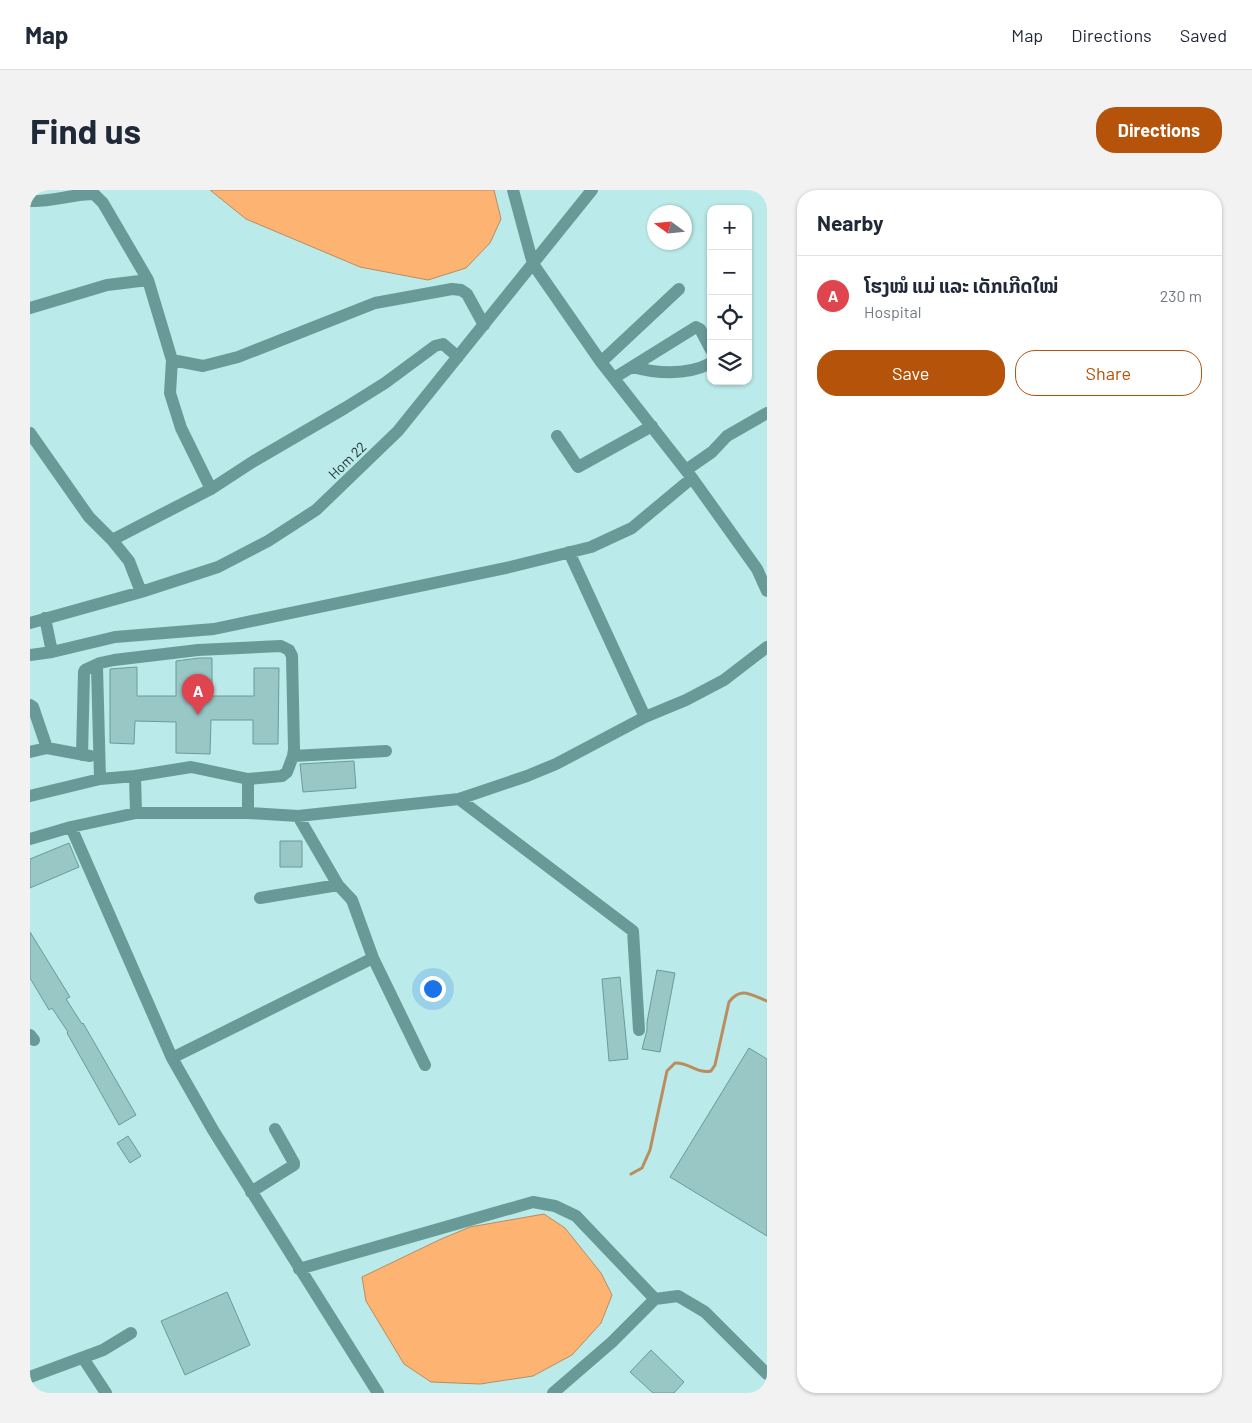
<!DOCTYPE html>
<html lang="en">
<head>
<meta charset="utf-8">
<style>
  body { margin:0; font-family:Barlow,"Noto Sans Lao",sans-serif; background:#f2f2f3; color:#1f2937 }
  .controls { position:absolute; right:15px; top:15px; display:grid; overflow:hidden; border-radius:10px; box-shadow:0 1px 4px #0004 }
  .controls button { width:45px; height:45px; display:grid; place-items:center; padding:0; border:0; border-bottom:1px solid #e0e1e3; background:#fff; color:#1f2937; font:25px sans-serif }
  .compass { position:absolute; left:617px; top:15px; width:45px; height:45px; border-radius:50%; background:#fff; box-shadow:0 1px 4px #0004; rotate:285deg }
  .you { position:absolute; left:402px; top:798px; width:18px; height:18px; margin:-12px; border:4px solid #fff; border-radius:50%; background:#1a73e8; box-shadow:0 0 0 8px #1a73e833 }
  .badge { display:grid; place-items:center; width:32px; height:32px; border-radius:50%; background:#b45309; color:#fff; font-size:16px; font-weight:700 }
  .pin { position:absolute; translate:-50% -41px; filter:drop-shadow(0 1px 2px #0008) }
  .pin::after { content:''; position:absolute; top:26px; width:18px; height:15px; background:inherit; clip-path:polygon(0 0,100% 0,50% 100%) }
  .list { margin:0; padding:0; list-style:none }
  h2 { display:flex; justify-content:space-between; align-items:center; height:65px; margin:0; padding:0 20px; font-size:21px }
  h2 small { font-size:16px; font-weight:400; color:#747a83 }
  .list li { display:grid; grid-template-columns:32px 1fr auto; gap:15px; align-items:center; box-sizing:border-box; height:80px; padding:0 20px; border-top:1px solid #e0e1e3 }
  .list b { display:block; font-size:19px; white-space:nowrap }
  .list p { margin:0; font-size:16px; white-space:nowrap; color:#747a83 }
  .list em { font-size:16px; font-style:normal; color:#747a83 }
  .actions { display:flex; gap:10px; padding:15px 20px }
  .actions a { flex:1; padding:11px 0; border:1px solid #b45309; border-radius:20px; text-align:center; font-size:18px; color:#b45309 }
  .actions .main { background:#b45309; color:#fff }
  .icon { flex:none; width:28px; height:28px; fill:none; stroke:currentColor; stroke-width:2; stroke-linecap:round; stroke-linejoin:round }
  .map { position:relative; flex:none; width:737px; height:1203px; overflow:hidden; border-radius:20px }
  header { display:flex; align-items:center; gap:30px; box-sizing:border-box; height:70px; padding:0 25px; background:#fff; border-bottom:1px solid #e0e1e3 }
  header strong { font-size:24px }
  nav { display:flex; gap:28px; margin-inline-start:auto; font-size:18px }
  .intro { display:flex; align-items:center; justify-content:space-between; box-sizing:border-box; height:120px; padding:0 30px }
  h1 { margin:0; font-size:35px }
  .button { padding:12px 22px; border-radius:20px; background:#b45309; color:#fff; font-size:18px; font-weight:700 }
  main { display:flex; gap:30px; padding:0 30px }
  aside { flex:1; background:#fff; border-radius:20px; box-shadow:0 1px 4px #0004 }
  .map>svg:first-child { display:block }
  .water { fill:#fdb372; stroke:#ba8c5e }
  .lines { fill:none; stroke-linecap:round; stroke-linejoin:round }
  .stream { stroke:#ba8c5e; stroke-width:3 }
  .building { fill:#98c7c6; stroke:#6c9a99 }
  .minor { stroke:#689a98; stroke-width:12 }
  .labels { text-anchor:middle; dominant-baseline:central; stroke-width:4.5; stroke-linejoin:round; paint-order:stroke }
  .street-label { font-size:14px; fill:#1d3030; stroke:#baeae9 }
</style>
</head>
<body>
<header>
<strong>Map</strong>
<nav><a>Map</a><a>Directions</a><a>Saved</a></nav>
</header>
<div class="intro"><h1>Find us</h1><a class="button">Directions</a></div>
<main>
<div class="map">
<svg width="737" height="1203" viewBox="0 0 737 1203">
  <rect width="100%" height="100%" fill="#baeae9"/>
  <path class="water" d="M 180,0 L 464,0 L 471,29 L 460,53 L 436,78 L 398,90 L 330,77 L 216,29 Z
    M 514,1024 L 535,1038 L 571,1083 L 582,1105 L 571,1133 L 542,1165 L 503,1186 L 450,1194 L 401,1192 L 374,1174 L 336,1111 L 332,1087 L 409,1050 L 440,1037 Z"/>
  <g class="lines">
    <path class="stream" d="M 601,984 L 612,978 L 620,960 L 637,881 L 645,873 C 658,872 668,884 681,881 L 685,875 L 699,812 C 711,796 721,805 737,811"/>
  </g>
  <path class="building" d="M 169,468 L 182,468 L 182,506 L 224,506 L 224,478 L 249,478 L 248,554 L 223,554 L 223,530 L 181,530 L 180,564 L 146,563 L 146,532 L 105,531 L 104,554 L 80,553 L 80,479 L 107,477 L 107,506 L 146,506 L 146,471 Z
    M 324,571 L 326,598 L 273,602 L 270,574 Z
    M 250,651 L 272,651 L 272,677 L 250,677 Z
    M 39,653 L 49,677 L 0,698 L 0,669 Z
    M 0,742 L 40,807 L 36,809 L 52,834 L 53,833 L 106,925 L 89,935 L 37,843 L 38,842 L 22,818 L 19,820 L 0,788 Z
    M 627,780 L 645,783 L 630,862 L 612,859 L 617,840 L 617,832 Z
    M 590,787 L 598,869 L 579,871 L 572,789 Z
    M 719,858 L 737,869 L 737,1046 L 640,987 Z
    M 98,946 L 111,966 L 100,973 L 87,953 Z
    M 197,1102 L 220,1155 L 155,1185 L 131,1131 Z
    M 621,1160 L 654,1192 L 644,1203 L 623,1203 L 600,1182 Z"/>
  <g class="lines">
    <path class="minor" d="M 483,0 L 503,74 L 571,172 L 662,288 L 727,379 L 737,401
      M 0,11 C 22,12 42,4 64,4 L 73,13 L 118,90 L 142,170 L 140,203 L 151,238 L 181,299
      M 0,118 L 77,95 L 118,90
      M 142,170 L 173,176 L 208,167 L 345,113 L 422,99 L 431,100 L 437,104 L 454,135
      M 571,172 L 649,99
      M 602,177 C 629,184 656,186 681,173
      M 584,188 L 666,137 L 670,139 L 681,160
      M 0,243 L 59,327 L 82,350
      M 527,246 L 548,277 L 622,236
      M 656,280 L 682,262 L 697,246 L 737,223
      M 539,362 L 615,527
      M 111,402 L 99,371 L 82,350 L 181,299 L 224,271 L 315,218 L 355,193 L 405,156 L 413,154 L 428,167
      M 15,428 L 22,462
      M 0,433 L 111,402 L 188,377 L 238,351 L 286,320 L 368,241 L 562,0
      M 0,465 L 22,462 L 85,447 L 184,439 L 480,377 L 561,357 L 602,338 L 662,288
      M 0,515 L 3,517 L 17,558 L 60,566
      M 0,562 L 17,558
      M 52,565 L 54,482 L 55,480 L 70,473
      M 263,566 L 356,561
      M 105,586 L 70,589 L 67,477 L 70,473 L 84,470 L 168,460 L 251,456 L 259,460 L 262,466 L 264,559 L 263,566 L 257,582 L 252,586 L 218,589
      M 0,606 L 70,589
      M 429,609 L 603,741 L 609,840
      M 106,623 L 105,586 L 161,577 L 218,589 L 218,623
      M 268,626 L 308,695 L 322,710 L 343,768 L 395,875
      M 41,637 L 142,868 L 183,940 L 348,1203
      M 0,649 L 41,637 L 106,623 L 218,623 L 268,626 L 429,609 L 497,586 L 526,574 L 615,527 L 656,510 L 694,490 L 737,457
      M 230,708 L 308,695
      M 0,845 L 4,850
      M 142,868 L 343,768
      M 221,1002 L 264,975 L 264,973 L 245,939
      M 269,1079 L 503,1012 L 525,1016 L 546,1026 L 625,1109
      M 53,1168 L 76,1203
      M 0,1187 L 73,1160 L 101,1143
      M 523,1203 L 582,1152 L 625,1109 L 648,1106 L 675,1122 L 737,1184"/>
  </g>
  <g class="labels">
    <g class="street-label">
      <text transform="translate(317 270) rotate(-44)">Hom 22</text>
    </g>
  </g>
</svg>
<div class="controls">
<button>+</button>
<button>−</button>
<button><svg class="icon" aria-label="locate" viewBox="0 0 24 24"><circle cx="12" cy="12" r="6"/><path d="M12 2v4M12 18v4M2 12h4M18 12h4"/></svg></button>
<button><svg class="icon" aria-label="layers" viewBox="0 0 24 24"><path d="M12 4l9 5-9 5-9-5zM3 14l9 5 9-5"/></svg></button>
</div>
<svg class="compass" viewBox="-18 -18 36 36"><path d="M0-13l5 13h-10z" fill="#e53935"/><path d="M0 13l5-13h-10z" fill="#747a83"/></svg>
<div class="you"></div>
<div class="pin badge" style="left:168px;top:525px;background:#e0444e">A</div>
</div>
<aside>
<h2>Nearby<small></small></h2>
<ul class="list">
<li><span class="badge" style="background:#e0444e">A</span><div><b>ໂຮງໝໍ ແມ່ ແລະ ເດັກເກີດໃໝ່</b><p>Hospital</p></div><em>230 m</em></li>
</ul>
<div class="actions"><a class="main">Save</a><a>Share</a></div>
</aside>
</main>
</body>
</html>
